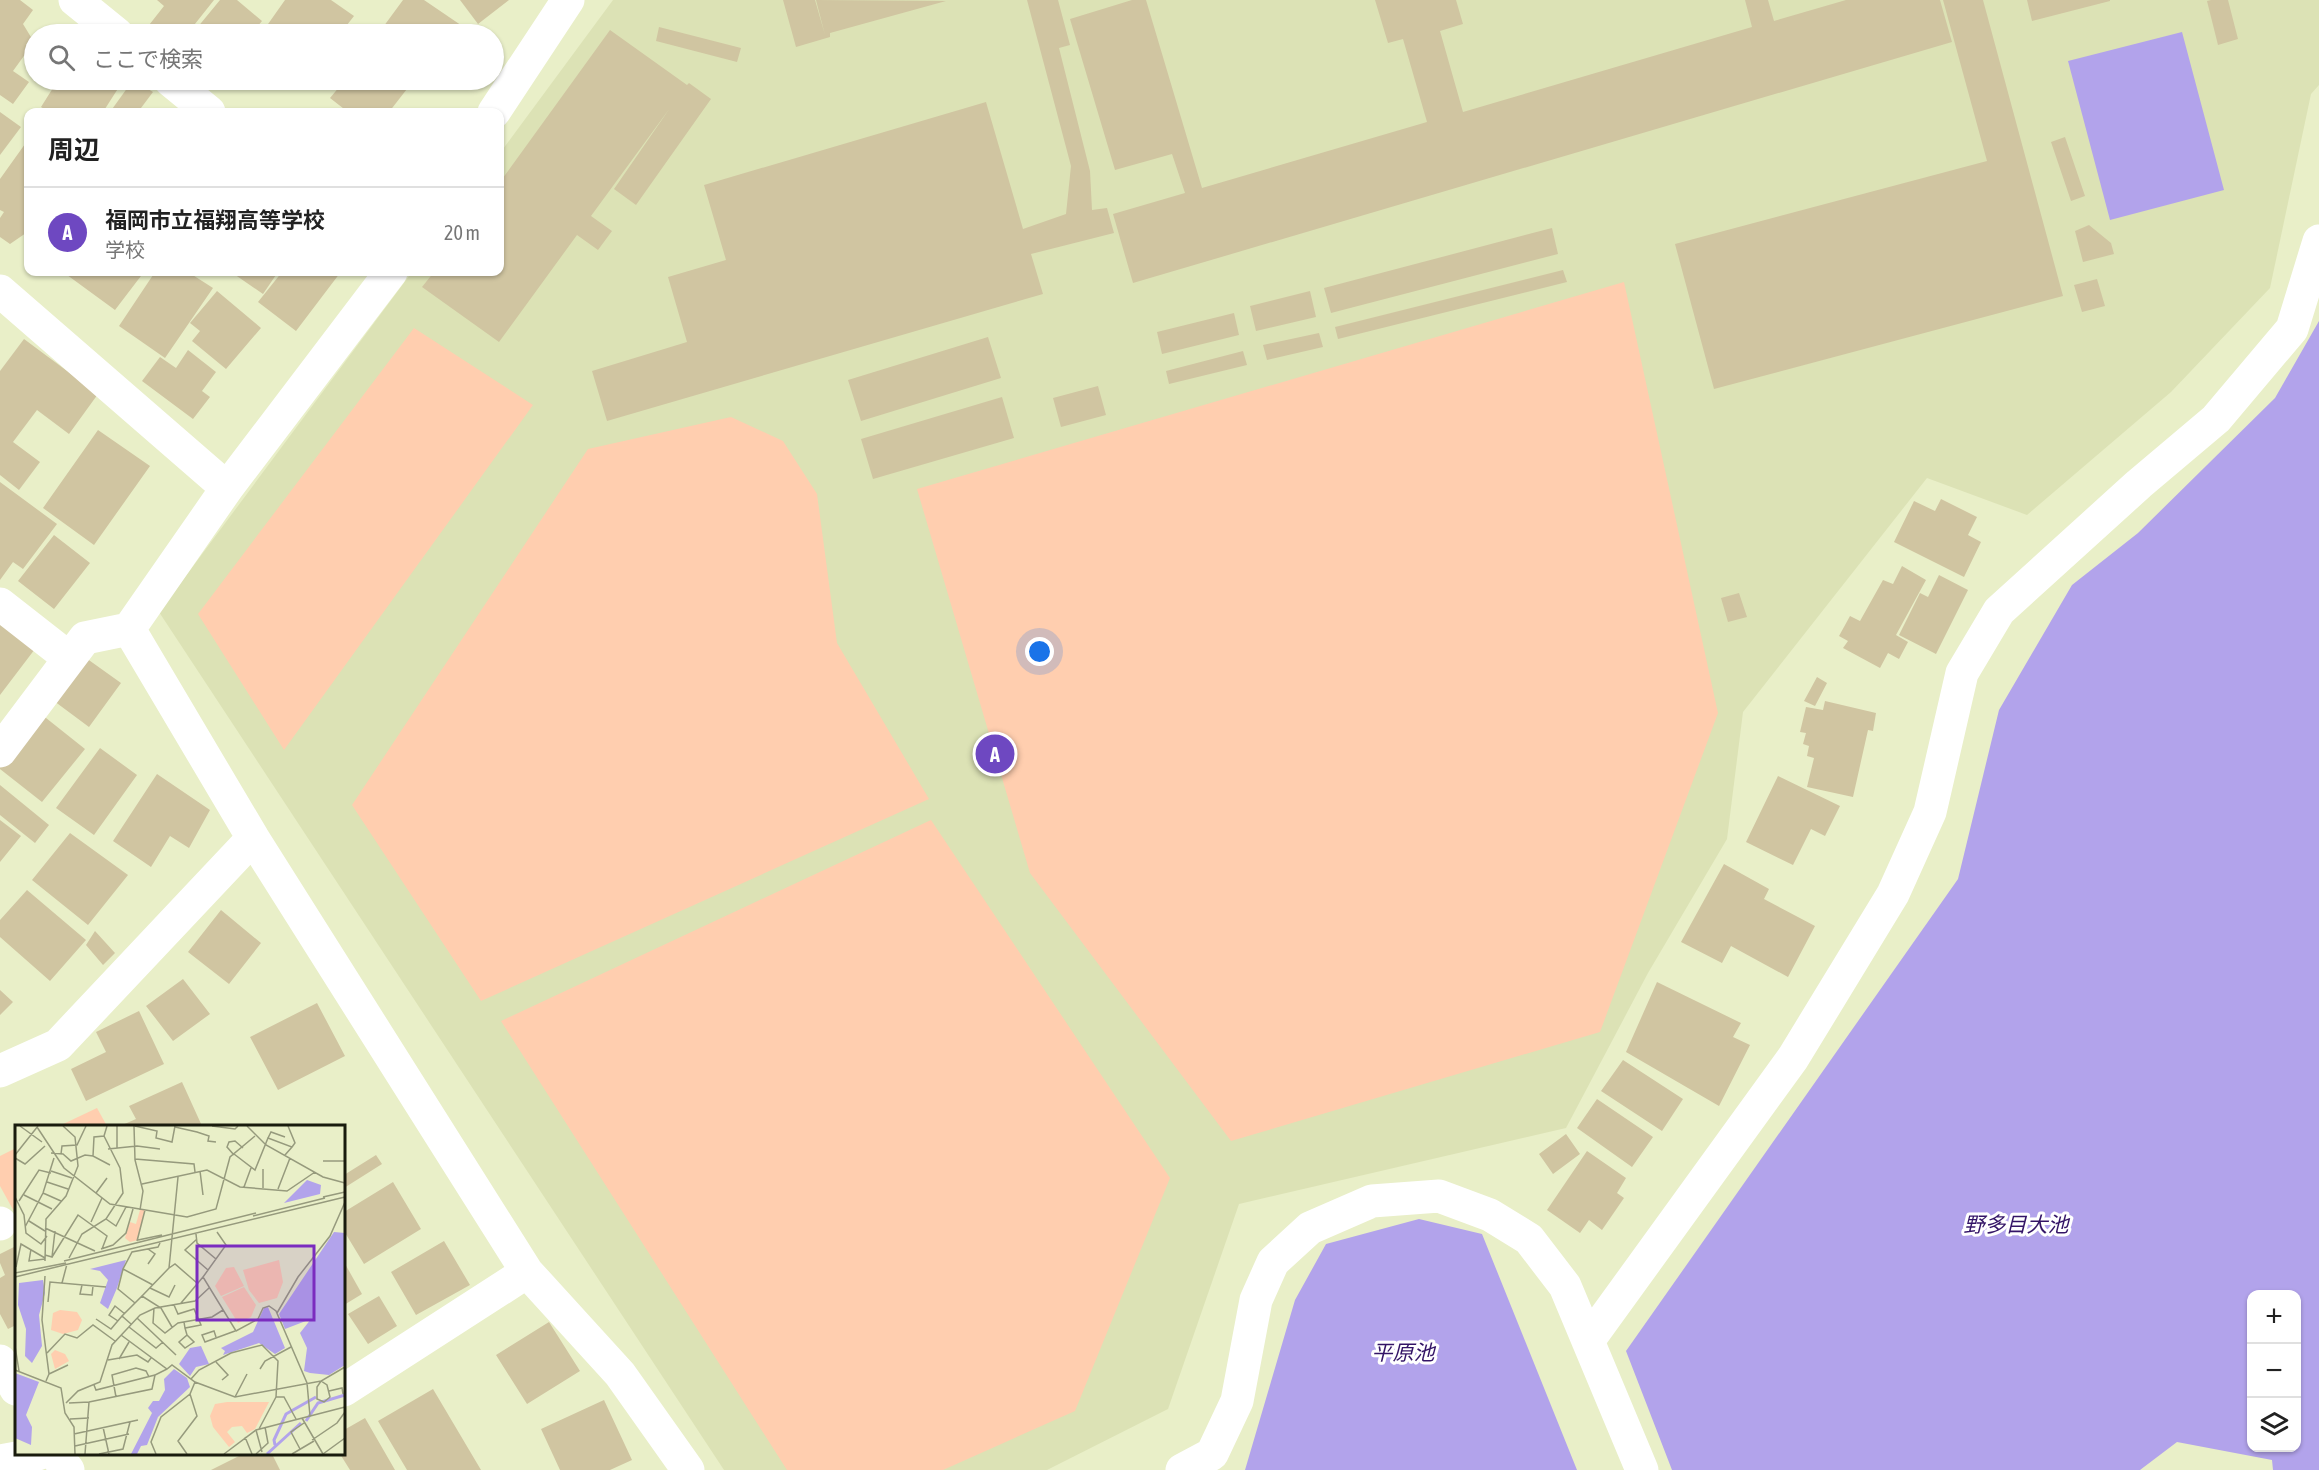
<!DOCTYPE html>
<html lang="ja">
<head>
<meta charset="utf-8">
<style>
  body { margin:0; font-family:"Asap Condensed","Noto Sans JP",sans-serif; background:#f2f2f2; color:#222 }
  .controls { position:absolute; right:18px; bottom:18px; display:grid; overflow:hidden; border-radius:12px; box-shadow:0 2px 4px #0004 }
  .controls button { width:54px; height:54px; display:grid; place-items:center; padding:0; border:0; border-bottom:2px solid #e0e0e0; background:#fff; color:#222; font:30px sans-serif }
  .you { position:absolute; left:1040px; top:652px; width:21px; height:21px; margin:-15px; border:4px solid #fff; border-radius:50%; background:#1a73e8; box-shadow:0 0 0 9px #1a73e833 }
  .badge { display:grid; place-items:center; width:39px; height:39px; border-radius:50%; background:#6e48c1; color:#fff; font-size:20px; font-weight:700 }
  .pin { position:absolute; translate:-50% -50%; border:3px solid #fff; box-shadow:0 2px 6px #0006 }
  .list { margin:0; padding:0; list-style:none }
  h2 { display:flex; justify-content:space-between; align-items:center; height:78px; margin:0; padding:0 24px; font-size:26px }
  h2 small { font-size:20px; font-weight:400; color:#767676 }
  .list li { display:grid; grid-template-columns:39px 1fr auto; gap:18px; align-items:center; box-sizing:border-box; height:90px; padding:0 24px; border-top:2px solid #e0e0e0 }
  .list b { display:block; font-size:22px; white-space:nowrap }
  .list p { margin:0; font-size:20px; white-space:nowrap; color:#767676 }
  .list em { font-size:20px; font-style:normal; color:#767676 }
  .icon { flex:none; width:33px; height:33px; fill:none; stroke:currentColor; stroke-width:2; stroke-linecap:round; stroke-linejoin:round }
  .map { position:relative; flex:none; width:2319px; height:1470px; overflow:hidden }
  .search { position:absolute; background:#fff; box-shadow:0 2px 4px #0004; left:24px; top:24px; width:480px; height:66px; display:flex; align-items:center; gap:15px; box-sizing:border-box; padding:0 21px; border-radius:33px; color:#767676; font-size:22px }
  .panel { position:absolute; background:#fff; box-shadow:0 2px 4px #0004; left:24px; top:108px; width:480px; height:168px; border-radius:12px }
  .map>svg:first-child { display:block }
  .built { fill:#dce2b5 }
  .green { fill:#ffceaf }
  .water { fill:#b2a3eb; fill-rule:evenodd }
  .building { fill:#d0c5a1 }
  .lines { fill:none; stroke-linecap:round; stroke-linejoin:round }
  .minor { stroke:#fff; stroke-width:33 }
  .labels { text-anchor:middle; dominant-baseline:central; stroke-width:6; stroke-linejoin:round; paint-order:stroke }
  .water-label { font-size:21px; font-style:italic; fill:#331466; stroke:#fff }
  .inset-river { fill:none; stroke:#b2a3eb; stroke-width:3 }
  .inset-road { fill:none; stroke:#969a7d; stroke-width:1.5 }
  .view { fill:#7b2cbf; fill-opacity:0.15; stroke:#7b2cbf; stroke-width:3 }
  .inset-edge { fill:none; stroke:#191b0d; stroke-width:3 }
</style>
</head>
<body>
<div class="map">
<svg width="2319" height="1470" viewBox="0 0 2319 1470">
  <rect width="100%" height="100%" fill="#e9efc8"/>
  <path class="built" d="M 613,0 L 2319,0 L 2319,85 L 2311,94 L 2270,288 L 2171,392 L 2027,515 L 1927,478 L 1743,712 L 1727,839 L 1648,973 L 1566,1128 L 1239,1204 L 1168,1409 L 1047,1470 L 724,1470 L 159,612 L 412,272 L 500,272 L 500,153 Z"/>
  <path class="green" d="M 1624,282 L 1718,713 L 1600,1032 L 1231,1141 L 1030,873 L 917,489 Z
    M 414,328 L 533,405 L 284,750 L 198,614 Z
    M 731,417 L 783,441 L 817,494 L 837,643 L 929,799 L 481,1001 L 352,805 L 588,449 Z
    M 931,820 L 1170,1178 L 1075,1411 L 943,1470 L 787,1470 L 501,1021 Z
    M 97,1108 L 107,1126 L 59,1126 Z
    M 16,1148 L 16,1215 L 0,1186 L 0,1156 Z"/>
  <path class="water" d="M 2182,32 L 2224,190 L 2110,220 L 2068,61 Z
    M 2319,321 L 2319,1470 L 2273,1470 L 2272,1460 L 2177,1442 L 2140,1470 L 1672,1470 L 1626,1351 L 1958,879 L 1999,710 L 2072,585 L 2138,533 L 2275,398 ZM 2252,1294 L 2296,1294 L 2296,1448 L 2252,1448 Z
    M 1419,1219 L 1482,1234 L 1577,1470 L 1245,1470 L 1295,1300 L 1326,1244 Z"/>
  <path class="building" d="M 0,0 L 20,0 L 33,10 L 23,24 L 34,42 L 13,71 L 29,82 L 13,104 L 0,95 Z
    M 157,0 L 214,0 L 187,34 L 142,34 L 164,6 Z
    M 220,0 L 237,0 L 262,21 L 251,34 L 192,34 Z
    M 285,0 L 331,0 L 354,16 L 340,34 L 261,34 Z
    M 403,0 L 424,0 L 474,34 L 378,34 Z
    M 460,0 L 509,0 L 478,24 Z
    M 783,0 L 815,0 L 825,35 L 816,0 L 946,1 L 830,33 L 830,37 L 796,47 Z
    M 1027,0 L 1058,0 L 1070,45 L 1059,48 L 1090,171 L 1092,210 L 1107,208 L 1114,233 L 1031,254 L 1043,294 L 607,421 L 592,371 L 687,342 L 668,277 L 726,260 L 704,185 L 986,102 L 1023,229 L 1066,214 L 1071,166 Z
    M 1132,0 L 1146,0 L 1202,188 L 1427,122 L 1403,39 L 1388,43 L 1375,0 L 1456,0 L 1463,24 L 1440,31 L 1463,112 L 1752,27 L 1745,0 L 1768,0 L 1774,21 L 1846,0 L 1940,0 L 1952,42 L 1133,283 L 1113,214 L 1185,193 L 1172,154 L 1115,170 L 1070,19 Z
    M 1943,0 L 1983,0 L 2063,296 L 1714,389 L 1675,244 L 1987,161 Z
    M 2027,0 L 2110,0 L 2110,1 L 2032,21 Z
    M 2211,0 L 2228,0 L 2238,39 L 2218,45 L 2207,1 Z
    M 659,27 L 741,48 L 737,62 L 656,41 Z
    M 610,30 L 687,85 L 689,83 L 711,99 L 636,205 L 614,189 L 670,108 L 591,216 L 612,231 L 598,250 L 577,235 L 499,342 L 422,287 L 434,272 L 500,272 L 500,182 Z
    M 58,80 L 108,80 L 119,87 L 103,112 L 49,112 L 41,107 Z
    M 133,80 L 153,92 L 138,112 L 110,112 Z
    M 345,80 L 414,80 L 389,112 L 348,112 L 330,98 Z
    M 0,112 L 21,127 L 0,155 Z
    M 2065,137 L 2085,196 L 2071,201 L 2051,142 Z
    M 25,144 L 28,147 L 28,235 L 26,233 L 10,244 L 0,237 L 0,218 L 4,212 L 0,210 L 0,179 Z
    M 2089,225 L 2111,243 L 2114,254 L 2083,262 L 2075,231 Z
    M 1552,228 L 1558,254 L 1331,313 L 1324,288 Z
    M 1563,270 L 1567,282 L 1338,339 L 1335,327 Z
    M 63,272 L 144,272 L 115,310 Z
    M 155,272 L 188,272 L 213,288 L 165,358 L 119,326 Z
    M 231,272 L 278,272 L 263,294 Z
    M 282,272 L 337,272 L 340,273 L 296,331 L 258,302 Z
    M 2097,279 L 2105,306 L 2082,312 L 2074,285 Z
    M 217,291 L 261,328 L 226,369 L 192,341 L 200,331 L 190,323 Z
    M 1310,291 L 1316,317 L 1256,331 L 1250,306 Z
    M 1234,313 L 1239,335 L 1162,354 L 1157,332 Z
    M 1319,333 L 1323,347 L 1267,360 L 1263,345 Z
    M 988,337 L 1001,378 L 861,421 L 848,380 Z
    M 24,339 L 98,394 L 69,434 L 37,410 L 13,442 L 40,462 L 19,490 L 0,475 L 0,371 Z
    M 188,350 L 216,372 L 202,391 L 210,397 L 193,419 L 142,381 L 160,357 L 176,368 Z
    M 1243,351 L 1247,365 L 1169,384 L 1166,371 Z
    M 1098,386 L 1106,415 L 1061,427 L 1053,398 Z
    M 1002,397 L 1014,438 L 873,479 L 861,439 Z
    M 98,430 L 150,466 L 94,545 L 43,508 Z
    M 0,482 L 57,524 L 23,569 L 13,562 L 0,580 Z
    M 1941,499 L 1977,517 L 1968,535 L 1981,542 L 1964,577 L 1894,542 L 1914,501 L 1935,511 Z
    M 54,535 L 90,563 L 54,609 L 18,581 Z
    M 1902,566 L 1926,580 L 1896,635 L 1908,642 L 1899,659 L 1888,653 L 1880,668 L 1843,648 L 1848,641 L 1839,636 L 1850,616 L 1860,621 L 1883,580 L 1893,584 Z
    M 1939,575 L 1968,590 L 1936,654 L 1899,635 L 1920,593 L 1928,597 Z
    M 1739,593 L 1747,617 L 1728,622 L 1721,598 Z
    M 0,615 L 38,645 L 0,695 Z
    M 86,658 L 121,683 L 89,727 L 54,701 Z
    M 1817,677 L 1827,683 L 1815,706 L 1804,701 Z
    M 1825,701 L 1876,713 L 1873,731 L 1868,730 L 1853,797 L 1807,787 L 1814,758 L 1807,756 L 1809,746 L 1803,744 L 1806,733 L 1800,732 L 1806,707 L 1823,710 Z
    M 41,714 L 85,749 L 42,802 L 0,769 L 0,765 Z
    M 100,748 L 137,775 L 94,835 L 56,808 Z
    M 157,774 L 210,810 L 189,848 L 170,836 L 151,867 L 113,841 Z
    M 1778,776 L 1840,806 L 1825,836 L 1811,829 L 1793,865 L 1746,842 Z
    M 0,785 L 49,825 L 35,843 L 0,815 Z
    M 0,820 L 21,836 L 0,862 Z
    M 70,833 L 128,875 L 88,925 L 32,880 Z
    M 1724,864 L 1769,889 L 1764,899 L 1815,926 L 1788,977 L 1731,946 L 1722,963 L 1681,942 Z
    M 27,890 L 86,940 L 50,981 L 0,937 L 0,920 Z
    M 221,910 L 261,943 L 229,984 L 188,952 Z
    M 95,931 L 115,953 L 103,965 L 86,945 Z
    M 183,979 L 210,1014 L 173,1041 L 146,1006 Z
    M 1657,982 L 1741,1023 L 1733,1037 L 1750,1045 L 1719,1106 L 1626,1052 Z
    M 0,990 L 13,1002 L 0,1015 Z
    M 317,1003 L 345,1056 L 278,1090 L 250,1037 Z
    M 139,1011 L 164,1064 L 86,1101 L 71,1069 L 106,1052 L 96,1032 Z
    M 1623,1060 L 1683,1099 L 1662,1131 L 1601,1091 Z
    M 182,1082 L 202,1126 L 120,1126 L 136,1119 L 129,1106 Z
    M 1597,1099 L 1653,1137 L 1632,1167 L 1577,1128 Z
    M 1566,1134 L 1580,1154 L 1553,1174 L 1539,1154 Z
    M 1587,1151 L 1626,1178 L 1617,1193 L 1624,1198 L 1602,1230 L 1589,1220 L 1580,1233 L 1547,1210 Z
    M 376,1155 L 382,1164 L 344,1188 L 344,1175 Z
    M 393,1182 L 421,1229 L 364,1264 L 344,1231 L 344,1212 Z
    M 444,1241 L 470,1285 L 416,1315 L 391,1272 Z
    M 16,1246 L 16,1325 L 8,1329 L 0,1314 L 0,1278 L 5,1275 L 0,1263 L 0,1254 Z
    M 344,1262 L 362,1294 L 344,1305 Z
    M 379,1296 L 397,1326 L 368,1344 L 348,1314 Z
    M 549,1322 L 580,1371 L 527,1404 L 496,1355 Z
    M 433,1389 L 481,1470 L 407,1470 L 378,1421 Z
    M 604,1400 L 632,1460 L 610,1470 L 560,1470 L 541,1429 Z
    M 365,1418 L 395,1470 L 350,1470 L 340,1454 L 344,1454 L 344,1430 Z
    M 243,1454 L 272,1454 L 280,1470 L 211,1470 Z"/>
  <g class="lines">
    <path class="minor" d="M 75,0 L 117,34
      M 170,80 L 209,112
      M 494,112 L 568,0
      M 391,272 L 227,488 L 129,629 L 253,838 L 527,1272 L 620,1374 L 688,1470
      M 0,291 L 227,488
      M 0,604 L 69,658
      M 0,751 L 85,638 L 129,629
      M 0,1071 L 58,1045 L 253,838
      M 0,1223 L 0,1224
      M 1588,1341 L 1793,1058 L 1893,894 L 1930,812 L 1962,673 L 1999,611 L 2139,484 L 2216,419 L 2292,329 L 2319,241
      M 0,1361 L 16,1389
      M 344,1390 L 527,1272
      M 55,1454 L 68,1470
      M 0,1461 L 38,1454
      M 1182,1470 L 1212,1454 L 1237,1401 L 1256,1300 L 1273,1262 L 1310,1228 L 1372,1201 L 1439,1196 L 1490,1215 L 1529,1239 L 1565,1286 L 1642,1470"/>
  </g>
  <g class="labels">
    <g class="water-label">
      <text x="2016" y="1224">野多目大池</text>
      <text x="1403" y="1352">平原池</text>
    </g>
  </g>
  <g transform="translate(15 1125)">
    <rect width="330" height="330" fill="#e9efc8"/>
    <path d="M 125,85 L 130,85 L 123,115 L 115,117 L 110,113 L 115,97 L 121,99 ZM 264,135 L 268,157 L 262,173 L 244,178 L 234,165 L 228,145 ZM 219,142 L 229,161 L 206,171 L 200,161 L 211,143 ZM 229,162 L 241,180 L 236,192 L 223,198 L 207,172 ZM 45,185 L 62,187 L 67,195 L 63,205 L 48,209 L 36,205 L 38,188 ZM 40,225 L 50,229 L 54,236 L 40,244 L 36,229 ZM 212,277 L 254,277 L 240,304 L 232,308 L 227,301 L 217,302 L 212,307 L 220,317 L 214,322 L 198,302 L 195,291 L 200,279 Z" fill="#ffceaf"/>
    <path d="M 292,55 L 306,60 L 305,69 L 269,78 ZM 319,107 L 330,108 L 330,240 L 314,250 L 295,248 L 289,246 L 292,223 L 285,208 L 296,194 L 270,204 L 264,189 ZM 111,135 L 102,163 L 93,184 L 85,178 L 93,155 L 85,146 L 75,144 ZM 28,155 L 30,168 L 24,190 L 27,221 L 17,238 L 10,231 L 11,204 L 3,180 L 4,158 ZM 253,182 L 270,223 L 260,229 L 244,218 L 208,230 L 210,226 L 206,223 L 238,207 L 249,183 ZM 186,221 L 194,239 L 181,242 L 175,251 L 164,239 L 175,223 ZM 159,244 L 172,253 L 175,262 L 143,292 L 132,320 L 126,321 L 122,329 L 116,329 L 137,288 L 133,283 L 138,276 L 144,276 L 150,265 L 149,254 ZM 0,248 L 24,257 L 11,290 L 17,302 L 16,320 L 0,313 Z" fill="#b2a3eb"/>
    <path class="inset-river" d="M 291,296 L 303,278 L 330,270M 260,320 L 259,315 L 271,289 L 301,272M 252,329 L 286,298"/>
    <path class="inset-road" d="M 5,1 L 27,17M 102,1 L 102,24M 119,1 L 120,35 L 128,66 L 125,85M 120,1 L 142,6 L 141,13 L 157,17 L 160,1M 197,1 L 220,4 L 223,1M 232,1 L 251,20 L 308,52 L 330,58M 273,1 L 280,18 L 277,22M 22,2 L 49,43 L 95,79 L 172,92 L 201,84 L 215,32 L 240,11M 160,2 L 182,7 L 194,11 L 193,16 L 201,17M 253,13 L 256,7 L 270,12M 93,24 L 122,21 L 145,24M 36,28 L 48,29 L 56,36 L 70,30 L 78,31 L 95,40M 46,29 L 47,21 L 62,20 L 71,1M 219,29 L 240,45 L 253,13 L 277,22 L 270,30M 0,30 L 23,1M 219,30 L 212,22 L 214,17 L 220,16 L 228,23M 78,31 L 79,12 L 89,11 L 92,1M 0,33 L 10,39 L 30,21M 120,34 L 179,39 L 180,47M 308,36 L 330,36M 36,46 L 57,53M 185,46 L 188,70M 163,52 L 154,143 L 160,139 L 182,158M 32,57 L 53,64M 127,59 L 192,45 L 225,62 L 272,66 L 300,47M 229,62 L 236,43M 248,63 L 248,44M 263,64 L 275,33M 28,68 L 46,76M 81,68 L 92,53M 9,70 L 37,84M 0,72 L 9,90 L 11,108 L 26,119 L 32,111M 308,72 L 330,67M 4,76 L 24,45 L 36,48M 238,91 L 310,73M 91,94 L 101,101 L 111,82M 14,96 L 30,106M 76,97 L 87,73M 10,102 L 28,68 L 39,33M 30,103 L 80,126M 202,107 L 211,120 L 188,152 L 221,206 L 243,194 L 248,183 L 254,181 L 261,186 L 292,258 L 295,291M 181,109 L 182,118 L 201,134M 182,114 L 170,125 L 193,145M 123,115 L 147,110M 122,116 L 130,85M 16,124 L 14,136 L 30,134M 86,124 L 98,120 L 111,108 L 118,84M 30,130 L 37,132 L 40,106M 37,132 L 63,90 L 92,111 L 87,124M 54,133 L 67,109 L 91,94 L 108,68 L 105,43 L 89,11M 30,136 L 31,94 L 51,71 L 63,41 L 60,12 L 48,1M 49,136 L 241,88M 133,139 L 140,129 L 133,124M 1,142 L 6,119 L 30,133M 108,144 L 103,164 L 120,178M 0,148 L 51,138M 30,151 L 27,195 L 34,249 L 31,256M 0,152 L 330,72M 47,158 L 52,139M 67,160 L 65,169 L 77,170 L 78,161M 138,160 L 108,144 L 117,127 L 143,122 L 145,118M 135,163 L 154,172 L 160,160M 127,171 L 154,143M 33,177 L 35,157 L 91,162M 166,178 L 188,152M 159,180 L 163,189 L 179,184 L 186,200 L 170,203 L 169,197M 139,183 L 138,198 L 150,208 L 163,198 L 197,192 L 208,185M 262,188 L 283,152 L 315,111 L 330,77M 122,193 L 161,230M 81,194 L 96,204 L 107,191M 103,196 L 94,190 L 100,181 L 110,189M 116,199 L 107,191 L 127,171 L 146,183 L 157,202M 114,202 L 141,223 L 148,217M 170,203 L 172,210 L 164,217 L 170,223 L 179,217 L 172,210M 106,210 L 152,244 L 157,240 L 180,257 L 220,272 L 306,256 L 312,260 L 315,272 L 309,277 L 302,274 L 302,262 L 306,256 L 330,242M 201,212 L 199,206 L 187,210 L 190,217 L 220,206M 0,221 L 4,246M 32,228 L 50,209 L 62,213 L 78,200 L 100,216M 104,234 L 114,217M 93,235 L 122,230 L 133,237 L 136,233M 201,237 L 213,250 L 207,255M 245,244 L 250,236 L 276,222M 0,245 L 46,263 L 50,288 L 59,302 L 60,329M 34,249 L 53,240M 176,254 L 184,245 L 216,228 L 247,220 L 263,236 L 261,272 L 269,272 L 281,294M 79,260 L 81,265 L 140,250M 314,266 L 327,263 L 328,269M 101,272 L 97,250 L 121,243 L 131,246 L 134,252M 220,272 L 232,249M 74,277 L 137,264 L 140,250 L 152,244M 51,278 L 63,266 L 85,257 L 97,220 L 125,190 L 140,183 L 180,176 L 194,163M 54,278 L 74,277 L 70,329M 287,293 L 308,329M 55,294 L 74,293M 88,302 L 94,329M 244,304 L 261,272M 241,305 L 247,327M 59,309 L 123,295M 230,312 L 237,329M 297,315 L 322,298 L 330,287M 60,321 L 114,309M 285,324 L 276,307 L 289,298M 84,329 L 108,324 L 115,297M 141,329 L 136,317 L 146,292 L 175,269 L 180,257M 172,329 L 163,316 L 182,291 L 175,269M 209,329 L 241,305 L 330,282M 241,329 L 253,318 L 250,302M 277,329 L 299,316M 308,329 L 330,313"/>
    <path class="view" d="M 182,121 L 299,121 L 299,195 L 182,195 Z"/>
    <rect width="330" height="330" class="inset-edge"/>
  </g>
</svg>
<div class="controls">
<button>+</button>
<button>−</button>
<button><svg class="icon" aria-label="layers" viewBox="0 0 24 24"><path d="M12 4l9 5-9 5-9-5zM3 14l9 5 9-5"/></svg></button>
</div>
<div class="you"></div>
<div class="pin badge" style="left:995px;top:754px">A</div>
<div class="search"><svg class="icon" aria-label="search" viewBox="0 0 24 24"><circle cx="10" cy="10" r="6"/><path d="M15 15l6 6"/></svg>ここで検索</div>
<section class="panel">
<h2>周辺<small></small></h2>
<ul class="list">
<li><span class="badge">A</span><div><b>福岡市立福翔高等学校</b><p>学校</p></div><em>20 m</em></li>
</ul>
</section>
</div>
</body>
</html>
